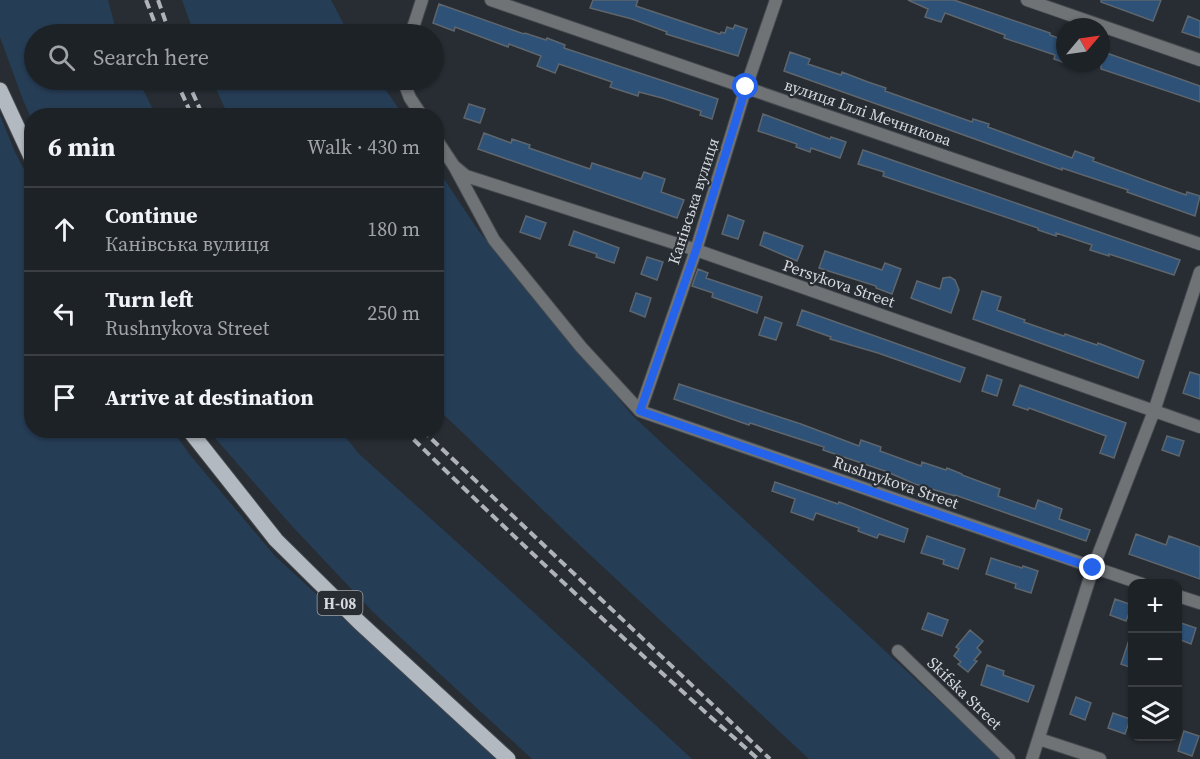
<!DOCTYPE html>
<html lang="en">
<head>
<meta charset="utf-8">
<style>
  body { margin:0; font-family:"Source Serif 4",serif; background:#252a2e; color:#f1f3f6 }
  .controls { position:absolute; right:18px; bottom:18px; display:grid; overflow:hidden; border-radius:12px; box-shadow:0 2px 4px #0004 }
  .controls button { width:54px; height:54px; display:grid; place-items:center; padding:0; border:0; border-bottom:2px solid #3b3f43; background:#1d2226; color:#f1f3f6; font:30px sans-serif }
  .compass { position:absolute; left:1056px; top:18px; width:54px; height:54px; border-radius:50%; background:#1d2226; box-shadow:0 2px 4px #0004; rotate:61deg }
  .stop { position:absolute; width:18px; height:18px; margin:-14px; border:4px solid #2563eb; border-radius:50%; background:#fff }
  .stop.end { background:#2563eb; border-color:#fff; box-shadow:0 2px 6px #0008 }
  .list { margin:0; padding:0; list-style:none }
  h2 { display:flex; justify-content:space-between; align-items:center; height:78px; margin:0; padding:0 24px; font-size:26px }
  h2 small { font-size:20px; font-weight:400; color:#a0a4a7 }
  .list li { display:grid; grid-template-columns:39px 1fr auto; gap:18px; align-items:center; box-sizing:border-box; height:84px; padding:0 24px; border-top:2px solid #3b3f43 }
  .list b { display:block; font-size:22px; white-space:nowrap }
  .list p { margin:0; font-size:20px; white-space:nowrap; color:#a0a4a7 }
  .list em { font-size:20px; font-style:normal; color:#a0a4a7 }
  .icon { flex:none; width:33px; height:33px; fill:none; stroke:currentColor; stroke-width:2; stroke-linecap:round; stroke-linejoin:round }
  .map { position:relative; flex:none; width:1200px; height:759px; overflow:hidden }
  .search { position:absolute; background:#1d2226; box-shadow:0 2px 4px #0004; left:24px; top:24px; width:420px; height:66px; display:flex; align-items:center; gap:15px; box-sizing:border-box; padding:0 21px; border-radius:33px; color:#a0a4a7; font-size:22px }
  .panel { position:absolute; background:#1d2226; box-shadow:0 2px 4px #0004; left:24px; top:108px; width:420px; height:330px; border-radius:24px }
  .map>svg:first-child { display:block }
  .green { fill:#263d56 }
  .building { fill:#2e5277; stroke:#5e656c; stroke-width:1.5 }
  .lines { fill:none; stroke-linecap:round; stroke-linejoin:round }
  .street-casing { stroke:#43494e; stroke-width:14 }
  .primary-casing { stroke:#43494e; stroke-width:17 }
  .street { stroke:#707376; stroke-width:12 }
  .primary { stroke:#b3b9c0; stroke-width:15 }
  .rail { stroke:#afb3b8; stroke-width:4; stroke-dasharray:9 4.5; stroke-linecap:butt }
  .route { stroke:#2563eb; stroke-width:8 }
  .labels { text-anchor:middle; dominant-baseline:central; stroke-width:4.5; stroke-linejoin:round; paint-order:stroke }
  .shield { fill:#272d33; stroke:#a1a5aa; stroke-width:1.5 }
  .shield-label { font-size:15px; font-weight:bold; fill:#d5d9dd }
  .street-label { font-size:16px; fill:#d5d9dd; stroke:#272d33 }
</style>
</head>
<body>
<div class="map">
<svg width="1200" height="759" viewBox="0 0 1200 759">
  <rect width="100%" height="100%" fill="#272d33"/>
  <path class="green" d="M 0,0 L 108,0 L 117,34 L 34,34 L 34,80 L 138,80 L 156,115 L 32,116 L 31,118 L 23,100 L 0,37 Z
    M 182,0 L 331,0 L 349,34 L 194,34 Z
    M 212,80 L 379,80 L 403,115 L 228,115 Z
    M 0,115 L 15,152 L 31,183 L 32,430 L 173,431 L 190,455 L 275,556 L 496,759 L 0,759 Z
    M 436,167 L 478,230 L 633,416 L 1001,759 L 809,759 L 571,537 L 437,408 Z
    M 209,431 L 341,431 L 358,453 L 501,582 L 692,759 L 532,759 L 373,612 L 291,525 Z"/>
  <path class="building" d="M 593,0 L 638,0 L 636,6 L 720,34 L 721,32 L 725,33 L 727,27 L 733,29 L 735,25 L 747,29 L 738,56 L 666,34 L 667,32 L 632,19 L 590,8 Z
    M 908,0 L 954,0 L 1050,33 L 1050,35 L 1061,39 L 1063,32 L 1065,32 L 1065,63 L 1054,59 L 1055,55 L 1004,38 L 1005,35 L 945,13 L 941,22 L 925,17 L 928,9 Z
    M 1101,0 L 1161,0 L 1153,21 L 1101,2 Z
    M 439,4 L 524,34 L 525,33 L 546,40 L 547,38 L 565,45 L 564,48 L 718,99 L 712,119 L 700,115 L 701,111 L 662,98 L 639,92 L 638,96 L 610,87 L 612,82 L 559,64 L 555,73 L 537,66 L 541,56 L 509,44 L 508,47 L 455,27 L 454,31 L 433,23 Z
    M 1188,16 L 1200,21 L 1200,38 L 1182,32 Z
    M 1101,51 L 1200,86 L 1200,102 L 1101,69 Z
    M 790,52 L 810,59 L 808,64 L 841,75 L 842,72 L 868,82 L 886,88 L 885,91 L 972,122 L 973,119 L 989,124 L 988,127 L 1072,158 L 1075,151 L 1094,158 L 1093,161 L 1147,181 L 1186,195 L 1187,192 L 1200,196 L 1195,216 L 1127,192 L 1128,190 L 1062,168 L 1062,170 L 784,71 Z
    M 469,104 L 485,109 L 480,123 L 464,118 Z
    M 763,114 L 830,139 L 831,137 L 846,142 L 840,158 L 811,148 L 810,152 L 796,147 L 797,144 L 758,131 Z
    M 484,133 L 511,143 L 512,139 L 530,145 L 529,148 L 590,169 L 592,163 L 641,179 L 644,172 L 665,179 L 661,192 L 684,200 L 677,218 L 478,149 Z
    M 863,150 L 1180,260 L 1174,275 L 1109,254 L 1109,256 L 1090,250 L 1092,245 L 1056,233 L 1056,236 L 1038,230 L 1038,228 L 883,176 L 884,172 L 858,164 Z
    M 728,215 L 744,221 L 738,239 L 722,234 Z
    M 526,216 L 546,223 L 540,239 L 520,232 Z
    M 574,231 L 619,248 L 614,263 L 596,257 L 597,254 L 569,245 Z
    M 764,232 L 803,246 L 797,261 L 760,245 Z
    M 825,251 L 882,270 L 885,263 L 901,269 L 892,294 L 876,288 L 876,286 L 819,268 Z
    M 647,257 L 663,262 L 657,280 L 641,274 Z
    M 698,269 L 708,273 L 706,278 L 762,297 L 757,313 L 712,297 L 713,293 L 692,286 Z
    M 950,277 L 955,280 L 959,290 L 951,313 L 911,298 L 917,281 L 940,289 L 943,278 Z
    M 982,291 L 1001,297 L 997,310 L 1025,320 L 1024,322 L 1064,336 L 1065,334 L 1097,345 L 1098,343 L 1144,361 L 1138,378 L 973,319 Z
    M 636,293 L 651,298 L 645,317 L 630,311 Z
    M 802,310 L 965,368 L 960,382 L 878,353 L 830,339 L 831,337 L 797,325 Z
    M 765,317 L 782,323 L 776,340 L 759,335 Z
    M 1190,372 L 1200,375 L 1200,399 L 1183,393 Z
    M 987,375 L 1002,380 L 997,396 L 982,391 Z
    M 679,384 L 801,424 L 859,446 L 861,440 L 881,447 L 880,451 L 921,466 L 922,462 L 946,470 L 947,468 L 962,474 L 962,475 L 1000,489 L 998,496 L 1035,509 L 1038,500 L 1062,509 L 1059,519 L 1090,530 L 1086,541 L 955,495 L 955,496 L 915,484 L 885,471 L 823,450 L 824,447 L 750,423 L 749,425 L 674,399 Z
    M 1020,385 L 1126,423 L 1114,458 L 1100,453 L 1106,436 L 1029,408 L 1028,410 L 1013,405 Z
    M 1167,436 L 1184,441 L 1179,456 L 1162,450 Z
    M 775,482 L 838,504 L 839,502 L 908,529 L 904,542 L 879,534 L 877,538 L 858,531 L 859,528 L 816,513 L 813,520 L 791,512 L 795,499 L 772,491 Z
    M 1136,534 L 1166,545 L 1169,536 L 1200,547 L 1200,579 L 1129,554 Z
    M 927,536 L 965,549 L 958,569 L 943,564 L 944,560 L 921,553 Z
    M 991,558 L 1022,568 L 1023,566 L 1038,571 L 1031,593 L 1015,588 L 1016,584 L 986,574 Z
    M 1115,599 L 1132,605 L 1126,621 L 1110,615 Z
    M 928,613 L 948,620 L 942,636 L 922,629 Z
    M 1178,622 L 1196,628 L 1191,644 L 1178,639 Z
    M 970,630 L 983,641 L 977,648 L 981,652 L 974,660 L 977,661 L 968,672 L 958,664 L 961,662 L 954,656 L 959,649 L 956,647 Z
    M 1131,634 L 1132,635 L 1132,668 L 1121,664 Z
    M 987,665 L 1004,671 L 1003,675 L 1034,686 L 1028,702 L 981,685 Z
    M 1076,697 L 1091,703 L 1085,720 L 1070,714 Z
    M 1113,713 L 1130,719 L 1125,734 L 1108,728 Z
    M 1184,731 L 1199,736 L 1192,756 L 1178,751 Z"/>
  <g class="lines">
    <defs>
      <path id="street" d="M 491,0 L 1200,244
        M 1027,0 L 1200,60
        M 411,34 L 422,0
        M 403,80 L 410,98 L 422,116
        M 436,139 L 454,166 L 466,176 L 696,250 L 1200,427
        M 454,166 L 494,240 L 581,347 L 640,411 L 1142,584
        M 640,411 L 696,250 L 746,87 L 776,0
        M 1178,596 L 1200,603
        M 898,651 L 1009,759
        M 1039,739 L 1100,759
        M 1032,759 L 1093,568 L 1154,411 L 1200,272"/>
      <path id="primary" d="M 0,90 L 32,159
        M 189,430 L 276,540 L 359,622 L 508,759"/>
    </defs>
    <use href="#street" class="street-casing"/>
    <use href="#primary" class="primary-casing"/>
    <use href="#street" class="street"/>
    <use href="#primary" class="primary"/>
    <path class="rail" d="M 146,0 L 159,34
      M 158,0 L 170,34
      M 176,80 L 192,116
      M 187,80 L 203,116
      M 404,430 C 519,543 637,652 758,759
      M 422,430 L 770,759"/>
  </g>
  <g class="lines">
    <path class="route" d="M 746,87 L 696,250 L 640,411 L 1093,568"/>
  </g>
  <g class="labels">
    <rect class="shield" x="317.5" y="591" width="45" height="24" rx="4.5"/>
    <g class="shield-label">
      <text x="340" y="603">Н-08</text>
    </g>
    <g class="street-label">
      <text transform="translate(868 112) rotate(19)">вулиця Іллі Мечникова</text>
      <text transform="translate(693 201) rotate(-72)">Канівська вулиця</text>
      <text transform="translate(839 283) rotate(19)">Persykova Street</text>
      <text transform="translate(896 482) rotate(19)">Rushnykova Street</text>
      <text transform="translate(965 693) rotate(44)">Skifska Street</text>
    </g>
  </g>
</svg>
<div class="controls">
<button>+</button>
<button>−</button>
<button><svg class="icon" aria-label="layers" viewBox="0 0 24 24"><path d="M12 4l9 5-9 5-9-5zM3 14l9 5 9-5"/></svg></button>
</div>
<svg class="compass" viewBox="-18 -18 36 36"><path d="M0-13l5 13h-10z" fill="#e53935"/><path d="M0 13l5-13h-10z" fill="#a0a4a7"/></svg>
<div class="stop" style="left:746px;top:87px"></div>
<div class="stop end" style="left:1093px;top:568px"></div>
<div class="search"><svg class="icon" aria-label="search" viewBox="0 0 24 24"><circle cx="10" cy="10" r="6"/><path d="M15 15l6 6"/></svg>Search here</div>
<section class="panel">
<h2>6 min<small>Walk · 430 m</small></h2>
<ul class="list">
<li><svg class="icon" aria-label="ahead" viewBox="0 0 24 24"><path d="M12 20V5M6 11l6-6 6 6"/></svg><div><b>Continue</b><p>Канівська вулиця</p></div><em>180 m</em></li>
<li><svg class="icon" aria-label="left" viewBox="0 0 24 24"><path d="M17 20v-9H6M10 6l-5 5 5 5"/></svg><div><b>Turn left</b><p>Rushnykova Street</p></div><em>250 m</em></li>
<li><svg class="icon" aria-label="arrive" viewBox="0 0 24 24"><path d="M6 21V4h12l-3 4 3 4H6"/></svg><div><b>Arrive at destination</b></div></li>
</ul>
</section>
</div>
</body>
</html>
